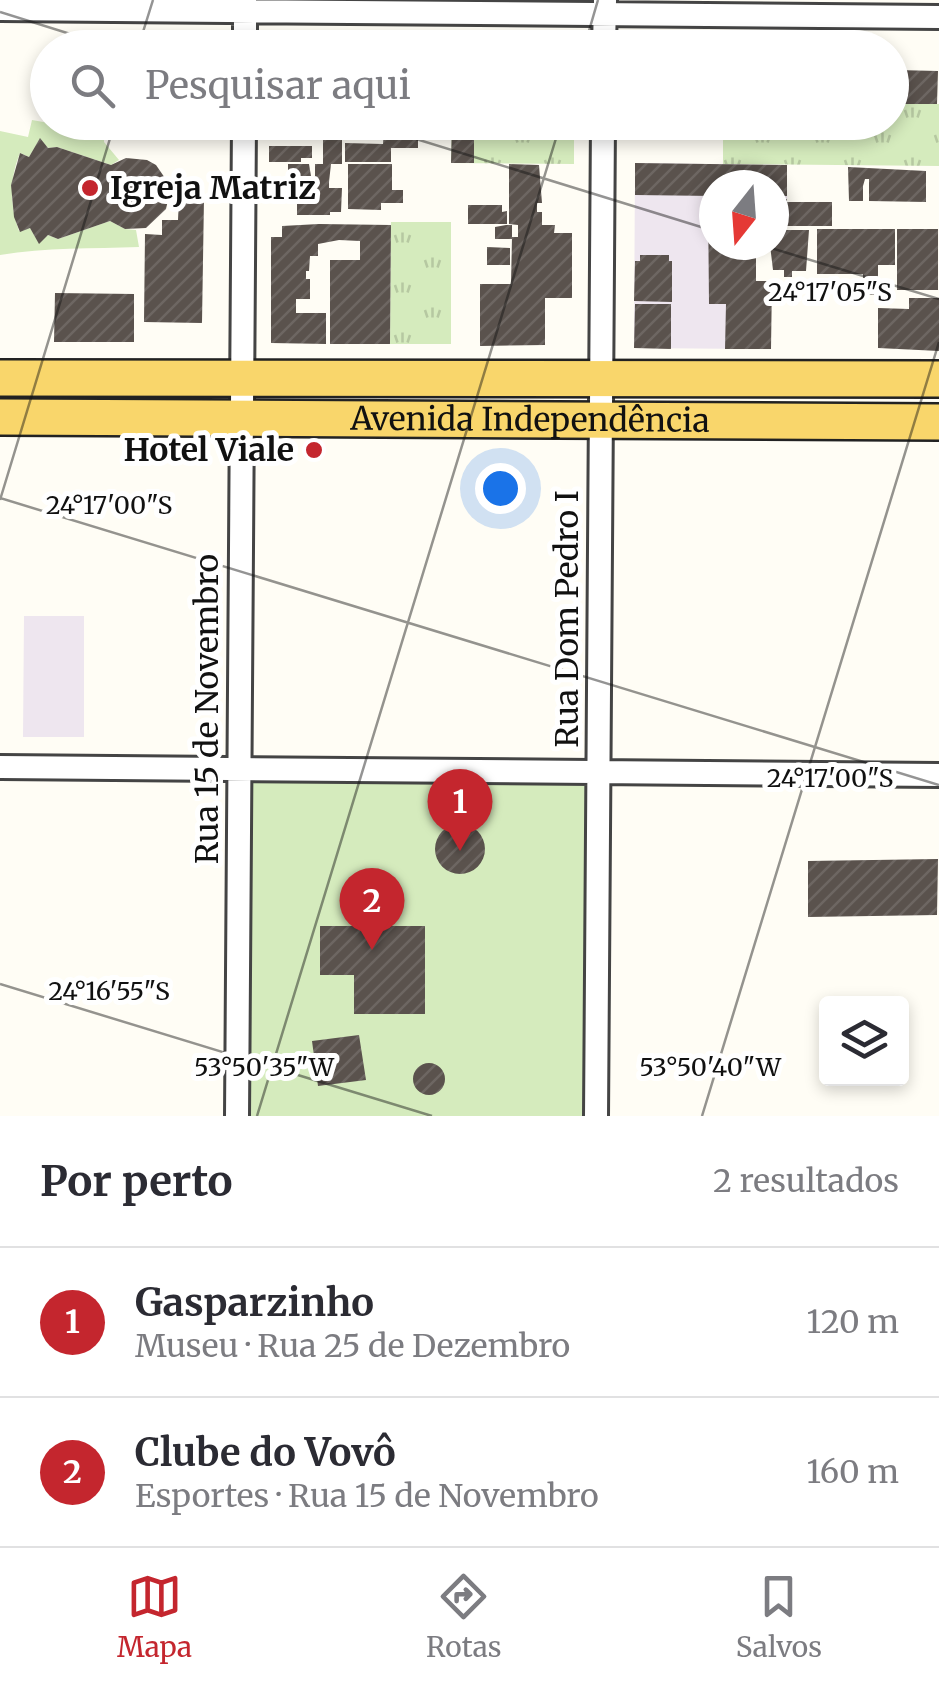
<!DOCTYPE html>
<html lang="pt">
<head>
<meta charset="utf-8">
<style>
  body { margin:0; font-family:Merriweather,serif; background:#f7f7f7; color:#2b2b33 }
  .controls { position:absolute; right:30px; bottom:30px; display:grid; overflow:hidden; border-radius:10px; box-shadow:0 5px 15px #0003 }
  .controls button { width:90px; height:90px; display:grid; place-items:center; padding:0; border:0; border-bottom:2px solid #e1e1e2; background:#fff; color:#2b2b33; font:50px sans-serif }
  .compass { position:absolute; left:699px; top:170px; width:90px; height:90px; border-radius:50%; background:#fff; box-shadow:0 5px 15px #0003; rotate:197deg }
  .you { position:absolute; left:500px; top:488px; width:35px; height:35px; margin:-25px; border:8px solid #fff; border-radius:50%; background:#1a73e8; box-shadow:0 0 0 15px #1a73e833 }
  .badge { display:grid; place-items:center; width:65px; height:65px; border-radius:50%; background:#c4262e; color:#fff; font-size:32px; font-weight:700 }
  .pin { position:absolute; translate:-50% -82px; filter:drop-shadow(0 2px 5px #0008) }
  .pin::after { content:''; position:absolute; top:52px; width:35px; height:30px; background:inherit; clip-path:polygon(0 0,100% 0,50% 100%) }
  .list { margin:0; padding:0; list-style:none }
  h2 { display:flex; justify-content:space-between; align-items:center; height:130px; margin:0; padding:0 40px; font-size:42px }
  h2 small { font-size:32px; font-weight:400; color:#7c7c81 }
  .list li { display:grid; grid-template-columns:65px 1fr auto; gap:30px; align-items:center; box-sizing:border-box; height:150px; padding:0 40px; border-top:2px solid #e1e1e2 }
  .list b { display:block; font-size:38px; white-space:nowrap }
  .list p { margin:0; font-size:32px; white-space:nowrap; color:#7c7c81 }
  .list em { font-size:32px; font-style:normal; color:#7c7c81 }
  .icon { flex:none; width:55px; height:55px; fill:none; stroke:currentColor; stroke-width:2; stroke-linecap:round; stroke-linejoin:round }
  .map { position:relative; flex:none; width:939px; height:1116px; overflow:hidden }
  .search { position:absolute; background:#fff; box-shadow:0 5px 15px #0003; left:30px; right:30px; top:30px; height:110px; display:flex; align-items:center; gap:25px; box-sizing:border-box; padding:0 35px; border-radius:55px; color:#7c7c81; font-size:38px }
  .sheet { height:430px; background:#fff }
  nav { display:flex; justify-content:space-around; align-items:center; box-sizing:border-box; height:140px; border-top:2px solid #e1e1e2; background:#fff; font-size:28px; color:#7c7c81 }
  nav a { display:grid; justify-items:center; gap:5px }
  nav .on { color:#c4262e }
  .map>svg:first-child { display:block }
  .industrial { fill:#eee6ef }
  .grass { fill:url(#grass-tufts) }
  .park { fill:#d5ebbd }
  .building { fill:url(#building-hatch) }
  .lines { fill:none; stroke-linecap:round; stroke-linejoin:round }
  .minor-casing { stroke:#444; stroke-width:28 }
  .primary-casing { stroke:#222; stroke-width:40 }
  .minor { stroke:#fff; stroke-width:22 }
  .primary { stroke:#f9d66b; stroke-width:35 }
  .ticks { fill:none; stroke:#111; stroke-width:2.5; stroke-opacity:0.45 }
  .poi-dot { fill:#c4262e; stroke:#fff; stroke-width:4 }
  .labels { text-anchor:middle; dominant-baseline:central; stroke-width:10; stroke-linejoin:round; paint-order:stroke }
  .poi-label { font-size:32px; font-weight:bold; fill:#111; stroke:#fff; text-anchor:start }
  .street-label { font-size:32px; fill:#111; stroke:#fff }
  .ticks-label { font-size:25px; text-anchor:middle; fill:#111; stroke:#fff; stroke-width:10; stroke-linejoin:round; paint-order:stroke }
</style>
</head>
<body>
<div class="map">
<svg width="939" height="1116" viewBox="0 0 939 1116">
  <defs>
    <pattern id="grass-tufts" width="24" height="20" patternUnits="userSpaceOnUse" patternTransform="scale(2.5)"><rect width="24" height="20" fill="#d5ebbd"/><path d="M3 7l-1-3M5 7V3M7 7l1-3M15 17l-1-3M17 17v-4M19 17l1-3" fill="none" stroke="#b6c8a1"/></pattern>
    <pattern id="building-hatch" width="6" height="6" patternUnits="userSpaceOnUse" patternTransform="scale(2.5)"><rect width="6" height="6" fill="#5a524d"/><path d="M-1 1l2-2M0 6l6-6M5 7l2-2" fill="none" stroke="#6d6662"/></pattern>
  </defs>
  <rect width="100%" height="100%" fill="#fffdf5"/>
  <path class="industrial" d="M 635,163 L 787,165 L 787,226 L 774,226 L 774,185 L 714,185 L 714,245 L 756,245 L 755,349 L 634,348 Z
    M 24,616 L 84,616 L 84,737 L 23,737 Z"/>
  <path class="grass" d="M 892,104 L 939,104 L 939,166 L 723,164 L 723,135 L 783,136 L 783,123 L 892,122 Z
    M 452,123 L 574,123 L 574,164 L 451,163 Z
    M 391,222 L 451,222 L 451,344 L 390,344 Z"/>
  <path class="park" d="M 32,120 L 77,128 L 78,123 L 92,123 L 92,133 L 104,133 L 104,142 L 119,160 L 111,165 L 57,147 L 48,148 L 40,139 L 29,157 L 20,153 C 9,180 10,205 19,231 L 30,228 L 39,243 L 48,235 L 58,239 L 110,221 L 125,229 L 136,230 L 139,247 C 92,249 46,247 0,255 L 0,131 L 28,137 Z
    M 239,769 L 599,772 L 596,1116 L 237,1116 Z"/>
  <path class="building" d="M 333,38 L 360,38 L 359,48 L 333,48 Z
    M 367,38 L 391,39 L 391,48 L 367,48 Z
    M 896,70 L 938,71 L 937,104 L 895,104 Z
    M 137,122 L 186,122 L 186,133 L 137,133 Z
    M 299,122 L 342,122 L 342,164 L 331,164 L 329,182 L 329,188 L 342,188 L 341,212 L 330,212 L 330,215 L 297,215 L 297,202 L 291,202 L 291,193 L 288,193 L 288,164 L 309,164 L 311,176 L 315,176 L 315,164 L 323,164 L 323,138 L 303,138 L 303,133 L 299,133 Z
    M 452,122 L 474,122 L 474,163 L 451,163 Z
    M 391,125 L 418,125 L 418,148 L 391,148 L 391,162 L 345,162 L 345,143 L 383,144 L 384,128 L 391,128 Z
    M 40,138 L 48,148 L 57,147 L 111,165 L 126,158 L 147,160 L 156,165 L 167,181 L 170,191 L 166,209 L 146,228 L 125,229 L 110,221 L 58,239 L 48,235 L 39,244 L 30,228 L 20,232 L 14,217 L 11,185 L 20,153 L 29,157 Z
    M 269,146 L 312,146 L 312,158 L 301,158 L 301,162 L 269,162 Z
    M 635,163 L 787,165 L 787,196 L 774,196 L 774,185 L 714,185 L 714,196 L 635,195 Z
    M 348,164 L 392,164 L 392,190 L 403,190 L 403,203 L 381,203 L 381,210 L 348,209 Z
    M 509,164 L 539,165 L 542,203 L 537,203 L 537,212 L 542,212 L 542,225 L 555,225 L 554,233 L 572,233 L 572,298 L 545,298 L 545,345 L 480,346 L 480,284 L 511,284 L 512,237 L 518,237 L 518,225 L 509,224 Z
    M 848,167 L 926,171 L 926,202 L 869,201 L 869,179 L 865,179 L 863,186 L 863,201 L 849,201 Z
    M 179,197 L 204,198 L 202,323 L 144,322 L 145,234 L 162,235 L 162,220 L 178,220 Z
    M 708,198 L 714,198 L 714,245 L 767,245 L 767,249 L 756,249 L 756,281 L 772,281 L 771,349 L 725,349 L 726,304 L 709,304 Z
    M 774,199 L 787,199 L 787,202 L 832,202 L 832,226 L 774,226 Z
    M 468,205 L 502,205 L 502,212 L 507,211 L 507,224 L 468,224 Z
    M 319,224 L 391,225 L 390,344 L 330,344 L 330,260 L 360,260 L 360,241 L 339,240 L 318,244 L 318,256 L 310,256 L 309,271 L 306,271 L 306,279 L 310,279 L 310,299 L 296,299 L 296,313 L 326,313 L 326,344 L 271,343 L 271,237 L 282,237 L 282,226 Z
    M 506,225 L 512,225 L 512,239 L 495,239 L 495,227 Z
    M 817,229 L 895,229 L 895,265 L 878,265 L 878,295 L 863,294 L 863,274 L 817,274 Z
    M 897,229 L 938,229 L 938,290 L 897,290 Z
    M 774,230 L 809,230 L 806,271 L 792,271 L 792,277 L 784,277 L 784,270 L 773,270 L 770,245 L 774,245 Z
    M 487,247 L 510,248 L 510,265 L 487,265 Z
    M 640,255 L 669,255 L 669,261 L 672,261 L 672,302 L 634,301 L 635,261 L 640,261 Z
    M 55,293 L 134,294 L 134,342 L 54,342 Z
    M 909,298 L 939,298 L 939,351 L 878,348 L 878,308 L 909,309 Z
    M 635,304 L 671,304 L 671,349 L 634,348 Z
    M435 849a25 25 0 1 1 50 0a25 25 0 1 1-50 0Z
    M 938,859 L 937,915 L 808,917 L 808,861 Z
    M 320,926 L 425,926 L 425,1014 L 354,1014 L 354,975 L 320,975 Z
    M 359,1035 L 366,1080 L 318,1086 L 312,1041 Z
    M413 1079a16 16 0 1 1 32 0a16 16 0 1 1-32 0Z"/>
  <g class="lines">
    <defs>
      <path id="minor" d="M 0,9 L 939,17
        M 245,48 L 245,0
        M 604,48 L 605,1
        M 0,767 L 939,775
        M 237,1116 L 244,122
        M 596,1116 L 603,122"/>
      <g id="primary">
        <path d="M 0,378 L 939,379"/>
        <path id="s1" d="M 0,417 L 939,422"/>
      </g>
    </defs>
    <use href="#minor" class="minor-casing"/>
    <use href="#primary" class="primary-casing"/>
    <use href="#minor" class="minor"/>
    <use href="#primary" class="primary"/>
  </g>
  <path class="ticks" d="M 0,12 L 115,48M 138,48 L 153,0M 584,48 L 598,0M 361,122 L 714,231M 761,245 L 939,299M 0,498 L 939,785M 0,500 L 115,122M 0,984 L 432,1116M 257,1116 L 561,122M 702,1116 L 939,342"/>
  <g class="poi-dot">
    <circle cx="90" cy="188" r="10"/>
    <circle cx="314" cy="450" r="10"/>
  </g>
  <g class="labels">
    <g class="poi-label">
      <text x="110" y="188">Igreja Matriz</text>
      <text x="294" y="450" text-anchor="end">Hotel Viale</text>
    </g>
    <g class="street-label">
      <text stroke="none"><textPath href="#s1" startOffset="530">Avenida Independência</textPath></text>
      <text transform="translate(567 619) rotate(-90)">Rua Dom Pedro I</text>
      <text transform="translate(207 709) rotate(-90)">Rua 15 de Novembro</text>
    </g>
  </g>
  <g class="ticks-label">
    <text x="830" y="301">24°17'05"S</text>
    <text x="109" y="514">24°17'00"S</text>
    <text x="830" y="787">24°17'00"S</text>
    <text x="109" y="1000">24°16'55"S</text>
    <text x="264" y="1076">53°50'35"W</text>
    <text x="710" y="1076">53°50'40"W</text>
  </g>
</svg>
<div class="controls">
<button><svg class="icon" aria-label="layers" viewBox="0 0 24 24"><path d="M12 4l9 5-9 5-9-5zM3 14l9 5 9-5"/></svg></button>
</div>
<svg class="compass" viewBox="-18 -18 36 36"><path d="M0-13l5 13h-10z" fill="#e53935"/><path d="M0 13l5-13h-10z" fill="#7c7c81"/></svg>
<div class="you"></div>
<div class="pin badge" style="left:460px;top:851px">1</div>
<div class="pin badge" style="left:372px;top:950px">2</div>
<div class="search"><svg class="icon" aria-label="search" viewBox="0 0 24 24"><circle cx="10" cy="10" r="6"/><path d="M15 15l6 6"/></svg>Pesquisar aqui</div>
</div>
<section class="sheet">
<h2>Por perto<small>2 resultados</small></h2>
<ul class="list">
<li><span class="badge">1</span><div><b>Gasparzinho</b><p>Museu · Rua 25 de Dezembro</p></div><em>120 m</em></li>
<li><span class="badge">2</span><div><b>Clube do Vovô</b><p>Esportes · Rua 15 de Novembro</p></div><em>160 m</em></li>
</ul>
</section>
<nav>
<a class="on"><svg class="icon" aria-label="map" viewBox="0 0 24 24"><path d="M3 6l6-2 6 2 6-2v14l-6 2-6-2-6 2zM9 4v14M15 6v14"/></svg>Mapa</a>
<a><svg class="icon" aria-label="directions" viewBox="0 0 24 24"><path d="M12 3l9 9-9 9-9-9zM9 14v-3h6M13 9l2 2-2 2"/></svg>Rotas</a>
<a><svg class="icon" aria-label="saved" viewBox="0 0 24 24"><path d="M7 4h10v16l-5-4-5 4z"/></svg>Salvos</a>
</nav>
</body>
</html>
